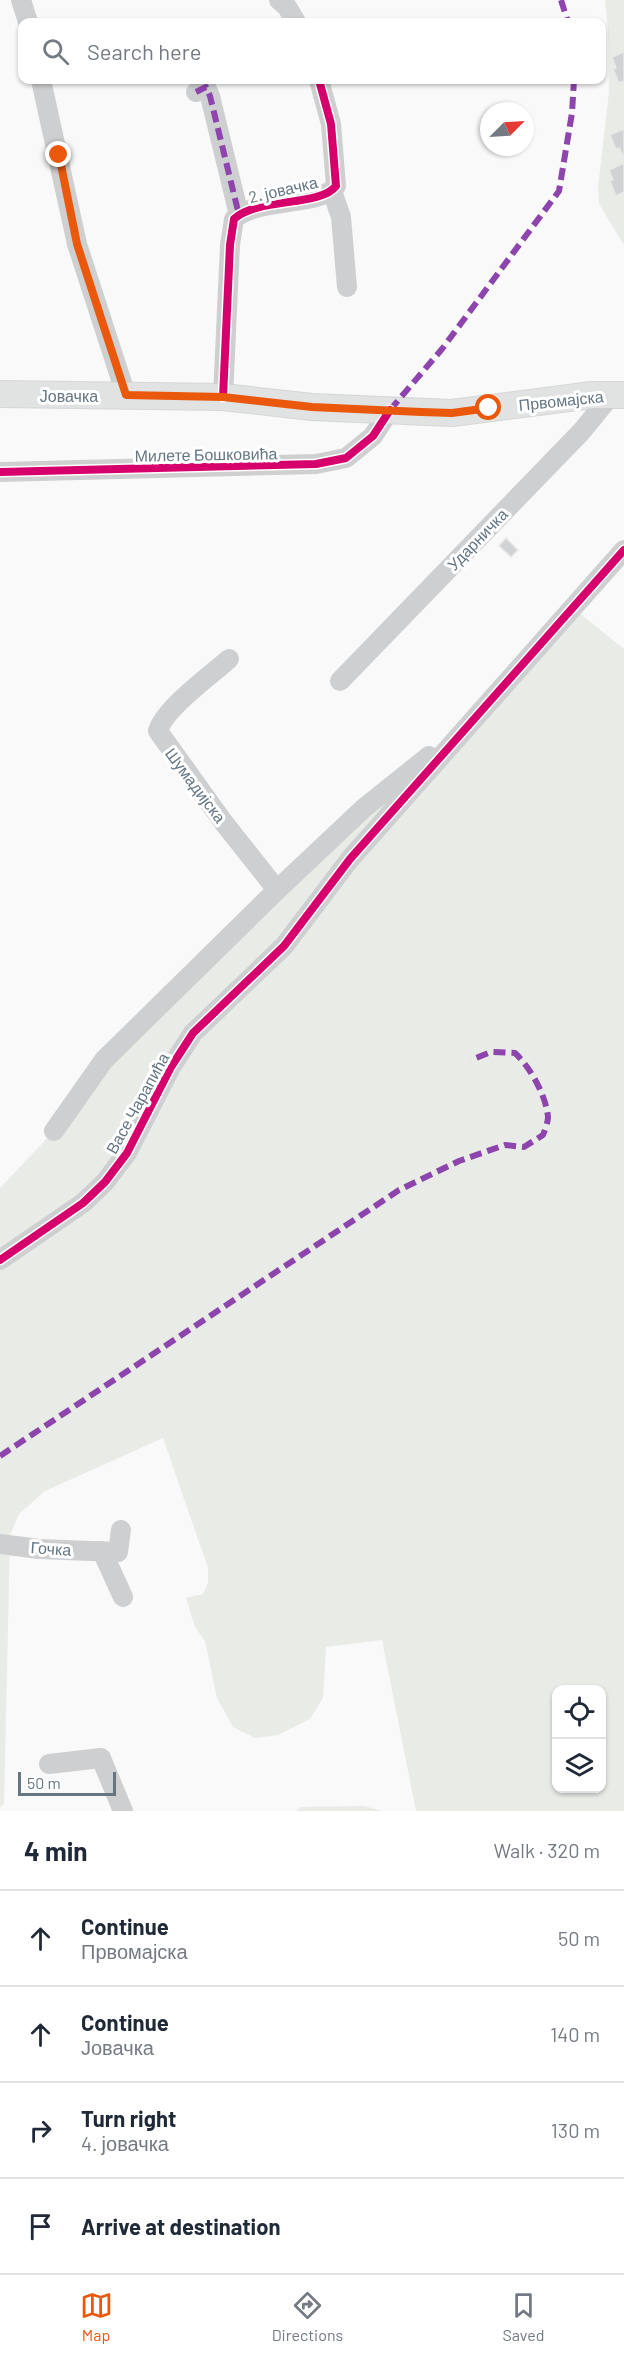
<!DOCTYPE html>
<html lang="en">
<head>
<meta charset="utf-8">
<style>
  body { margin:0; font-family:Barlow,sans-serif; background:#f6f6f7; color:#1f2937 }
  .controls { position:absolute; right:18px; bottom:18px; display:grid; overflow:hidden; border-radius:12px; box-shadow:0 2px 4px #0004 }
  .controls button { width:54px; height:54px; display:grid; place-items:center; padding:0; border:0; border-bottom:2px solid #e0e1e3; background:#fff; color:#1f2937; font:30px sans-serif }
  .compass { position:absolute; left:480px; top:102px; width:54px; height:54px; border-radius:50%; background:#fff; box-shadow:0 2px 4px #0004; rotate:66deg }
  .scale { position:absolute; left:18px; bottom:15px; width:98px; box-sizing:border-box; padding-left:6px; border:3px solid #657683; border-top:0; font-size:16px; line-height:21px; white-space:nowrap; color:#657683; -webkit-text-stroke:4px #fff; paint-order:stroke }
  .stop { position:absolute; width:18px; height:18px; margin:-14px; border:4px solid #ea580c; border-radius:50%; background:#fff }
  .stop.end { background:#ea580c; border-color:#fff; box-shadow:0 2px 6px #0008 }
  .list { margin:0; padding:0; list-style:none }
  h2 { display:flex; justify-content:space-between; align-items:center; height:78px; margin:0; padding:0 24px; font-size:26px }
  h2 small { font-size:20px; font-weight:400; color:#747a83 }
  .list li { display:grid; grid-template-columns:39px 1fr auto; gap:18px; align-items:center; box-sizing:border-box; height:96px; padding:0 24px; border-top:2px solid #e0e1e3 }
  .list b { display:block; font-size:22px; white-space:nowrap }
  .list p { margin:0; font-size:20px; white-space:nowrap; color:#747a83 }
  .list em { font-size:20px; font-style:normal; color:#747a83 }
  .icon { flex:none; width:33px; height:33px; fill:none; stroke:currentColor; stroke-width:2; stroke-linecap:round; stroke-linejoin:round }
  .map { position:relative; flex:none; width:624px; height:1811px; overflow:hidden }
  .search { position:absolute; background:#fff; box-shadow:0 2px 4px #0004; left:18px; right:18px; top:18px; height:66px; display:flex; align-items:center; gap:15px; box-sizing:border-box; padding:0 21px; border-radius:12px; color:#747a83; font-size:22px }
  .sheet { height:462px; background:#fff }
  nav { display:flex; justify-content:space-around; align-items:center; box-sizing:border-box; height:84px; border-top:2px solid #e0e1e3; background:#fff; font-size:16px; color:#747a83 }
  nav a { display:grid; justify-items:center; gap:3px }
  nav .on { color:#ea580c }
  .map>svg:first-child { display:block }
  .green { fill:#e8ebe6; fill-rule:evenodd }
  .building { fill:#d0d2d3; stroke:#e8e8e8; stroke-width:1.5 }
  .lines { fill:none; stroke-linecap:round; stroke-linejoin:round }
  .major-casing { stroke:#d5d6d7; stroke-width:28 }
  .minor { stroke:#cecfd0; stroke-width:20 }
  .major { stroke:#e1e2e2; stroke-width:26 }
  .quiet { stroke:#8e44ad; stroke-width:6; stroke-dasharray:12 6; stroke-linecap:butt }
  .cycleway-casing { stroke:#fff; stroke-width:11 }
  .cycleway { stroke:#d6006c; stroke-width:8 }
  .route { stroke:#ea580c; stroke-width:8 }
  .labels { text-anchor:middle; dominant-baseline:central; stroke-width:6; stroke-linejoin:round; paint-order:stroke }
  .street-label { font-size:16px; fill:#657683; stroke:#fff }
</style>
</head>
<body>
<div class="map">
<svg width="624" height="1811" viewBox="0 0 624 1811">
  <rect width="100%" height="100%" fill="#f9f9f9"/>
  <path class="green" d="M 605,0 L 624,0 L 624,245 L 599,204 L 598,188 L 609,92 L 608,30 Z
    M 573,608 L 624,649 L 624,1811 L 416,1811 L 382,1640 L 326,1647 L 323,1698 L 310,1719 L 278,1735 L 255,1738 L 233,1727 L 217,1698 L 205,1641 L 195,1627 L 186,1598 L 203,1594 L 208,1583 L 208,1568 L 163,1438 L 45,1491 L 19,1514 L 10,1535 L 4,1804 L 0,1807 L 0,1188 L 54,1131 L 104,1060 L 471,722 ZM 556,1690 L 602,1690 L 602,1788 L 556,1788 Z
    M 364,1806 L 383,1811 L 297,1811 L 300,1807 Z"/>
  <path class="building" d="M 624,52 L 624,81 L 619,83 L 613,69 L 616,68 L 612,57 Z
    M 624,129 L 624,158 L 619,148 L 616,149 L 610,135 Z
    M 624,163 L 624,192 L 616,196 L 610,181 L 613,180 L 609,170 Z
    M 506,538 L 518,550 L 511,557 L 499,546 Z"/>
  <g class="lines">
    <defs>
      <path id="major" d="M 0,394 L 223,397 L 312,407 L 452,413 L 592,395 L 624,395"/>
    </defs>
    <use href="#major" class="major-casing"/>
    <path class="minor" d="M 21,0 L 28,22
      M 279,0 L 287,7 L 296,22
      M 41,80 L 77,244 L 126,395
      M 196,92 L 206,87 L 210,96 L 239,215
      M 332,191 L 341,217 L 347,287
      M 223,397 L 230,245 L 234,219 C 258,197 320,207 336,186 L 331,124 L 319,80
      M 0,472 L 316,464 L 346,458 L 373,436 L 390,410
      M 229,659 C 211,675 164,709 158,731 L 224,823 L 277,890
      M 340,681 L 582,431 L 612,394
      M 54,1131 L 104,1060 L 277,890 L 364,808 L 429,756
      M 0,1260 L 83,1203 L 105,1182 L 127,1153 L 171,1067 L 193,1033 L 284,946 L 350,859 L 624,550
      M 0,1544 L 39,1549 L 118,1552 L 121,1530
      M 102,1551 L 123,1597
      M 49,1764 L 101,1758 L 123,1811"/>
    <use href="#major" class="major"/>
    <path class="quiet" d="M 561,0 L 568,22
      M 196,92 L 206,87 L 210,96 L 239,215
      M 390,410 L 442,349 L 559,191 L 572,113 L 574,80
      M 0,1456 L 399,1190 L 459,1161 L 505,1145 L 524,1147 L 543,1135 C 545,1130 548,1122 548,1117 C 546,1095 530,1067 515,1053 L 491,1052 L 471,1060"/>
    <defs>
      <path id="cycleway" d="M 223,397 L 230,245 L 234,219 C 258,197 320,207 336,186 L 331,124 L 319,80
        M 0,472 L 316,464 L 346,458 L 373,436 L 390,410
        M 0,1260 L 83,1203 L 105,1182 L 127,1153 L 171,1067 L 193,1033 L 284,946 L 350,859 L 624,550"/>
    </defs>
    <use href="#cycleway" class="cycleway-casing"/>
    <use href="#cycleway" class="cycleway"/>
  </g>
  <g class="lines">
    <path class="route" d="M 59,155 L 77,244 L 126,395 L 223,397 L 312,407 L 421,412 L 452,413 L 489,408"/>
  </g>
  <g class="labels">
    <g class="street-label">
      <text transform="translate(283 189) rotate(-13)">2. јовачка</text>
      <text x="69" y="395">Јовачка</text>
      <text transform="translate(561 400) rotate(-6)">Првомајска</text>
      <text transform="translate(206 454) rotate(-1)">Милете Бошковића</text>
      <text transform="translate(477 539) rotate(-46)">Ударничка</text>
      <text transform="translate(196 785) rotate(53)">Шумадијска</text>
      <text transform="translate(137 1103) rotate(-61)">Васе Чарапића</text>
      <text transform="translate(51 1548) rotate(4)">Гочка</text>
    </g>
  </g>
</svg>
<div class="controls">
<button><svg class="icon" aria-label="locate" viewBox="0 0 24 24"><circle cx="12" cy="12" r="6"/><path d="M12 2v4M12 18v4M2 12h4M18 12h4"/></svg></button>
<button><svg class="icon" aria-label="layers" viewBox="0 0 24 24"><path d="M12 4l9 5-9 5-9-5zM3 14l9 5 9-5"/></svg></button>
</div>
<svg class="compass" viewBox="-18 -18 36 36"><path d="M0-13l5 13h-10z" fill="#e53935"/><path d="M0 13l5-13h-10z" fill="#747a83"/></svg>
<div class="scale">50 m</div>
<div class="stop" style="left:489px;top:408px"></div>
<div class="stop end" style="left:59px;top:155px"></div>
<div class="search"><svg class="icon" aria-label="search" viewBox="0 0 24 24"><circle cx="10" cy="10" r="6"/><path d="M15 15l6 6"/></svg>Search here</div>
</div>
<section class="sheet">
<h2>4 min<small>Walk · 320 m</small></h2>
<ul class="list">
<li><svg class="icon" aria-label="ahead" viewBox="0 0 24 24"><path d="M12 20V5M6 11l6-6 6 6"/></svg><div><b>Continue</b><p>Првомајска</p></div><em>50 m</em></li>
<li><svg class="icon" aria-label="ahead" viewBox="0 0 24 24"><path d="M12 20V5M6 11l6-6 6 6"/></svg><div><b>Continue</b><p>Јовачка</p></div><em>140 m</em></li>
<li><svg class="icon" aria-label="right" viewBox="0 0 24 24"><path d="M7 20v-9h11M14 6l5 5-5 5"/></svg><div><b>Turn right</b><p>4. јовачка</p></div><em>130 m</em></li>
<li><svg class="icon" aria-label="arrive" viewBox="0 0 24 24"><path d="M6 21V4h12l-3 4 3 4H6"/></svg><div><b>Arrive at destination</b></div></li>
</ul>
</section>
<nav>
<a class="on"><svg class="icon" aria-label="map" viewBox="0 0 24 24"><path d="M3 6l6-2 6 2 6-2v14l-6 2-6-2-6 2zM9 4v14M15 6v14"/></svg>Map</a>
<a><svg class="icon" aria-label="directions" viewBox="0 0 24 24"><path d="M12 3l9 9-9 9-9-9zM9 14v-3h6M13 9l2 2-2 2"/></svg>Directions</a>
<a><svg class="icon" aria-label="saved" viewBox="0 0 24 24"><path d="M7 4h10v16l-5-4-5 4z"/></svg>Saved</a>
</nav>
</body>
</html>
